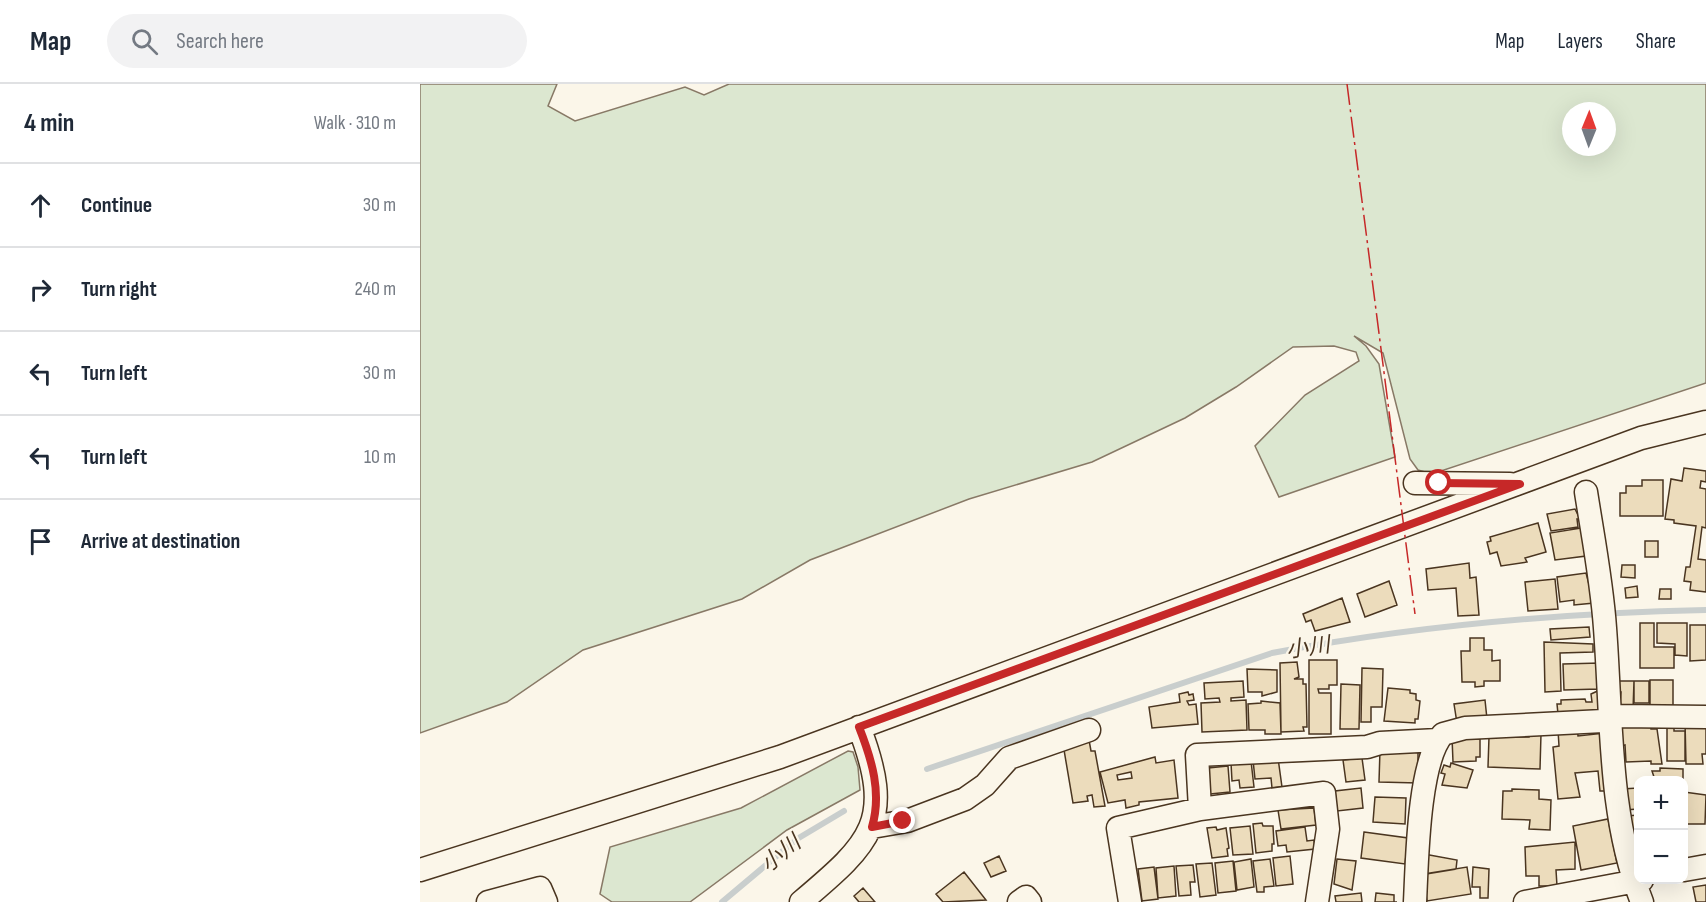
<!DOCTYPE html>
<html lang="en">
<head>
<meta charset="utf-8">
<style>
  body { margin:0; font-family:"Sofia Sans Condensed","Noto Sans JP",sans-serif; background:#f2f2f3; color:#1f2937 }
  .controls { position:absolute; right:18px; bottom:18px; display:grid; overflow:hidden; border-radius:12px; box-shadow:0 6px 24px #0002 }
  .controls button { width:54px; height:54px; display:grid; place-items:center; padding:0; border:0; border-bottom:2px solid #e0e1e3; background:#fff; color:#1f2937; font:30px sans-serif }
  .compass { position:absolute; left:1142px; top:18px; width:54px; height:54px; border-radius:50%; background:#fff; box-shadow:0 6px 24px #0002; rotate:1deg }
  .stop { position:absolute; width:18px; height:18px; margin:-14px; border:4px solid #c62828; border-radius:50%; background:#fff }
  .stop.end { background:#c62828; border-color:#fff; box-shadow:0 2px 6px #0008 }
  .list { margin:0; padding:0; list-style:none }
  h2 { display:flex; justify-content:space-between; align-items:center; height:78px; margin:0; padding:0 24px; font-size:26px }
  h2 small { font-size:20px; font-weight:400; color:#747a83 }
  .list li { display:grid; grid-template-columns:39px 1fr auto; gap:18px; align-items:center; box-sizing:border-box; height:84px; padding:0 24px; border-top:2px solid #e0e1e3 }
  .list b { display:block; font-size:22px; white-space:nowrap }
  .list em { font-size:20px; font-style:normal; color:#747a83 }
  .icon { flex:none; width:33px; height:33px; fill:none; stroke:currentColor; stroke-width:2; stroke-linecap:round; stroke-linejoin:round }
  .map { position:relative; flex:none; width:1286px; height:818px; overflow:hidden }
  header { display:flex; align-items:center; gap:36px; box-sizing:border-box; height:84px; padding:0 30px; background:#fff; border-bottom:2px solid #e0e1e3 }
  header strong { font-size:28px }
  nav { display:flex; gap:33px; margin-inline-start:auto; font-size:21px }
  .search { width:420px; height:54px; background:#f2f2f3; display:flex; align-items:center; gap:15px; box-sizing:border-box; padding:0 21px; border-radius:33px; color:#747a83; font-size:22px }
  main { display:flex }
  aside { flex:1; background:#fff }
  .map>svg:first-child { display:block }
  .green { fill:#dce7d0; stroke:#887966; stroke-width:1.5; fill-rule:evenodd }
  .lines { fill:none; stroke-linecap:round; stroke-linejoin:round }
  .stream { stroke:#c9cecd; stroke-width:6 }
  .building { fill:#ecdcbc; stroke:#4a3520; stroke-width:1.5; fill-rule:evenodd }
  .minor-casing { stroke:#4a3520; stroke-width:25 }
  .minor { stroke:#fbf6e9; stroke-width:22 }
  .power { stroke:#c62828; stroke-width:1.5; stroke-dasharray:21 4.5 3 4.5; stroke-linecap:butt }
  .route { stroke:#c62828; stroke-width:8 }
  .labels { text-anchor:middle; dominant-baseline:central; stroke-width:4.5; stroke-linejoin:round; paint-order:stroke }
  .water-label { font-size:22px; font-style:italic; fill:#4a3520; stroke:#fbf6e9 }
</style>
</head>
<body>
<header>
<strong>Map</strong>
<div class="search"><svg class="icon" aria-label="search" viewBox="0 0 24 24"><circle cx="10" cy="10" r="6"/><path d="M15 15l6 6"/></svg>Search here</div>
<nav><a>Map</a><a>Layers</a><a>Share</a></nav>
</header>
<main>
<aside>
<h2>4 min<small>Walk · 310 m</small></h2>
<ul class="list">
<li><svg class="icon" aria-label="ahead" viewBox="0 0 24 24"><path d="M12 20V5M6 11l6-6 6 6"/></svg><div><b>Continue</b></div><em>30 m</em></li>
<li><svg class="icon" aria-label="right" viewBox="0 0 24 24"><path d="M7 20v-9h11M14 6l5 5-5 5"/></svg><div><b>Turn right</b></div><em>240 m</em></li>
<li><svg class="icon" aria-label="left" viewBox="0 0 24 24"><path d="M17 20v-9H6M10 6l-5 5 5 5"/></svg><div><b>Turn left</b></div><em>30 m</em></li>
<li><svg class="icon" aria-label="left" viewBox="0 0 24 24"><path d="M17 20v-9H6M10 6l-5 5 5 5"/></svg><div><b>Turn left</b></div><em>10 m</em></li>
<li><svg class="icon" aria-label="arrive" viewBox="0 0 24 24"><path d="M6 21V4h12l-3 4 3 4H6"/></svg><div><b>Arrive at destination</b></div></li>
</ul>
</aside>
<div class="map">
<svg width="1286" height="818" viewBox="0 0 1286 818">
  <rect width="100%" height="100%" fill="#fbf6e9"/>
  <path class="green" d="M 0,0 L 137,0 L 128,22 L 155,37 L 265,3 L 284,11 L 309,0 L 1286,0 L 1286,299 L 1012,390 L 998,386 L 990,375 L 963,269 L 934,252 L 946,262 L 959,280 L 975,373 L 859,413 L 835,362 L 885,311 L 939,277 L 936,268 L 914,262 L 873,263 L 816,303 L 765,334 L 672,378 L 549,415 L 390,476 L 322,515 L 163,566 L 87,618 L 0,649 ZM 1151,27 L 1187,27 L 1187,63 L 1151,63 Z
    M 428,667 L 433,668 L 438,683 L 440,706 L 367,746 L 270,818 L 192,818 L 180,810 L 190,763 L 321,724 Z"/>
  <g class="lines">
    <path class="stream" d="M 507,685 L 852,569 C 994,542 1141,529 1286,526
      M 302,818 L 377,755 L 424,727"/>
  </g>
  <path class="building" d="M 1264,384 L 1286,387 L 1286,398 L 1281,397 L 1280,404 L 1286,405 L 1286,444 L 1282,443 L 1278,475 L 1286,476 L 1286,508 L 1270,506 L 1271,498 L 1264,497 L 1266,483 L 1270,483 L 1276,442 L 1254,439 L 1254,436 L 1245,435 L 1251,395 L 1262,397 Z
    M 1222,396 L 1243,396 L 1243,432 L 1200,432 L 1200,409 L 1206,409 L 1206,402 L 1222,402 Z
    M 1155,425 L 1160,435 L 1157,435 L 1158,443 L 1131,447 L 1127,430 Z
    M 1118,439 L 1126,468 L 1105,474 L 1107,478 L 1081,482 L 1077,468 L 1070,470 L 1067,458 L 1071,457 L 1070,453 Z
    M 1161,444 L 1166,472 L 1135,476 L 1130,449 Z
    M 1225,457 L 1238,457 L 1238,473 L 1225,473 Z
    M 1049,479 L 1050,494 L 1056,493 L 1059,531 L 1038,532 L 1036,504 L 1008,506 L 1006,485 Z
    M 1202,481 L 1215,481 L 1215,494 L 1201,493 Z
    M 1166,489 L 1174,519 L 1154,521 L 1154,516 L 1140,518 L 1137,493 Z
    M 1135,495 L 1138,525 L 1108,527 L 1105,498 Z
    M 969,497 L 977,521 L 945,533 L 937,510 Z
    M 1217,502 L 1218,513 L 1206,514 L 1205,504 Z
    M 1240,505 L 1251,505 L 1251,515 L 1239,515 Z
    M 922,514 L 930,538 L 895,547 L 891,536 L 886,538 L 883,530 Z
    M 1220,539 L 1234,539 L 1234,563 L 1254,563 L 1254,584 L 1220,584 Z
    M 1237,539 L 1267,539 L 1267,572 L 1255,571 L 1255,560 L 1237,559 Z
    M 1270,541 L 1286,541 L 1286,576 L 1270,577 Z
    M 1169,543 L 1170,553 L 1131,556 L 1130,545 Z
    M 1050,554 L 1064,554 L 1064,566 L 1072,566 L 1072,577 L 1080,576 L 1080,597 L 1064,597 L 1064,602 L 1055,603 L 1055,598 L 1042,598 L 1041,567 L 1050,567 Z
    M 1124,558 L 1173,560 L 1173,568 L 1140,569 L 1141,607 L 1125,608 Z
    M 889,576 L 917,576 L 917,601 L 909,601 L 909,605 L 898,605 L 899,609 L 911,609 L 911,650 L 889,650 Z
    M 877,578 L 879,593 L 874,595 L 883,595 L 883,600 L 886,600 L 887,643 L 883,643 L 884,647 L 861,648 L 860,579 Z
    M 1180,579 L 1178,605 L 1144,606 L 1143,580 Z
    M 942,584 L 963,585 L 962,623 L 951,623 L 951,638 L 941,638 Z
    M 827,585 L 857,586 L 857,608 L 842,612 L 842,608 L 828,608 Z
    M 1230,596 L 1253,596 L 1253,625 L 1230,625 Z
    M 823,597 L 824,613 L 811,614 L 811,617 L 826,616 L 827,646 L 782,648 L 781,619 L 800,618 L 799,614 L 785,615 L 784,599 Z
    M 1197,597 L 1214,597 L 1213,626 L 1200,621 L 1201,608 L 1196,608 Z
    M 1214,597 L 1229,597 L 1229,619 L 1214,619 Z
    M 921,600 L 940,601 L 939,645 L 920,645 Z
    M 968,604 L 990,606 L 990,609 L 996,610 L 996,616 L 1000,617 L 998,635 L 995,635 L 995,639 L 964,637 Z
    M 1182,605 L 1183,628 L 1138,630 L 1137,620 L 1141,620 L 1141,616 L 1165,615 L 1166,618 L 1172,618 L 1171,610 Z
    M 768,608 L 769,611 L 773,610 L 774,616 L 767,617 L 769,621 L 776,620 L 778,640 L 732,644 L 729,623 L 760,618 L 759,610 Z
    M 1065,616 L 1067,635 L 1037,639 L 1034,620 Z
    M 841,617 L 860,619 L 861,650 L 845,650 L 845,646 L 829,646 L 828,620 L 841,619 Z
    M 1265,637 L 1286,637 L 1286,670 L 1282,670 L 1283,680 L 1266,680 Z
    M 1198,639 L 1231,641 L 1231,645 L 1237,645 L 1242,680 L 1231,680 L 1231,677 L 1206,678 L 1205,661 L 1201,662 Z
    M 1247,642 L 1254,642 L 1254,647 L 1265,647 L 1265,677 L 1247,677 Z
    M 1157,644 L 1158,652 L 1185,649 L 1191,707 L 1180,707 L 1178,687 L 1155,689 L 1160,713 L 1138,715 L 1133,663 L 1139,662 L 1138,646 Z
    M 1109,649 L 1121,650 L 1120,685 L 1068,683 L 1069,653 L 1109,653 Z
    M 1032,653 L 1060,655 L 1060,673 L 1056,673 L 1056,677 L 1033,678 Z
    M 669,656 L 671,667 L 675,667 L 685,722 L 674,723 L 672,711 L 667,712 L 668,717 L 653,719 L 643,660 Z
    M 960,666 L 998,668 L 998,699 L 959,698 Z
    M 735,673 L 736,679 L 754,676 L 758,714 L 719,718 L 719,721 L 706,724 L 705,716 L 688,719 L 680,688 ZM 711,688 L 712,694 L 698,696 L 697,691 Z
    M 858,674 L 862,703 L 852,704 L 851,694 L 835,695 L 833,676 Z
    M 942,674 L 945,696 L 926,698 L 923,676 Z
    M 831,677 L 834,703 L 820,704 L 819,696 L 812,697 L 811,679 Z
    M 1031,679 L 1053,686 L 1047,704 L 1022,701 L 1025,690 L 1021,689 L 1024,681 L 1030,683 Z
    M 808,682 L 810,708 L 790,710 L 788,684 Z
    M 1240,684 L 1263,685 L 1263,696 L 1235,696 L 1232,687 L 1240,687 Z
    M 941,704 L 943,724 L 917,727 L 915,707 Z
    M 1218,704 L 1218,725 L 1204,726 L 1202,705 Z
    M 1092,705 L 1119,706 L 1119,715 L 1131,716 L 1130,746 L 1109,745 L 1110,736 L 1082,735 L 1083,707 L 1092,707 Z
    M 1264,708 L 1286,711 L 1285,740 L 1264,740 Z
    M 955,713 L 986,714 L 985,740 L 953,738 Z
    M 894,724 L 896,741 L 861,745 L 858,726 Z
    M 1218,731 L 1218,761 L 1210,762 L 1207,732 Z
    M 1188,735 L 1197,779 L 1161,786 L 1153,742 Z
    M 842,739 L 843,742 L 853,742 L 854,760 L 852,760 L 852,767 L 836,769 L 833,740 Z
    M 830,742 L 833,770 L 813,771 L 810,744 Z
    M 796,743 L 797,746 L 806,744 L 809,764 L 807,765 L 808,772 L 792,774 L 787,744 Z
    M 885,743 L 887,757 L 894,756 L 895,765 L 867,768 L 866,761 L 858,762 L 856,747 Z
    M 944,748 L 988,754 L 985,780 L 941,774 Z
    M 1155,758 L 1155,785 L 1136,786 L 1137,802 L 1119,802 L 1119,792 L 1106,792 L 1105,763 Z
    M 1004,770 L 1037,776 L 1036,785 L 1007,790 Z
    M 579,772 L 586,787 L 571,793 L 564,779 Z
    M 870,772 L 873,800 L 856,802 L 853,774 Z
    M 831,775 L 834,803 L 817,806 L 814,778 Z
    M 850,775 L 854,802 L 844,803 L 844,808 L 837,808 L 833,777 Z
    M 917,775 L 936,777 L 932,806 L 914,800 Z
    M 813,777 L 816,807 L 798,809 L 795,779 Z
    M 792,779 L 796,811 L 780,813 L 776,780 Z
    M 773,781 L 775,798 L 770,798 L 771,811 L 759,812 L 756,782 Z
    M 754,782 L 756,812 L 738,814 L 736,784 Z
    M 734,783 L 738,815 L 722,817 L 718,785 Z
    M 1047,783 L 1051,810 L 1007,817 L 1003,790 Z
    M 1053,783 L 1069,785 L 1068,814 L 1060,814 L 1060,803 L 1052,803 Z
    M 544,788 L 566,816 L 523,818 L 516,810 Z
    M 1286,801 L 1286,818 L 1276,818 L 1273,803 Z
    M 443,804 L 455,818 L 439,818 L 434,812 Z
    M 941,809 L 942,818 L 916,818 L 915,812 Z
    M 956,809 L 974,811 L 974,818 L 977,818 L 955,818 Z"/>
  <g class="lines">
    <defs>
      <path id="minor" d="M 995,399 L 1090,400
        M 1166,408 C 1173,453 1182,499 1185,544 C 1192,635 1188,732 1222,818
        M 780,725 L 777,671 L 947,663 L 960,659 L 1018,656
        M 452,743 L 487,737 L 545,715 L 565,701 L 589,674 L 669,646
        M 0,786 L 360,673 L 1221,354 L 1286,338
        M 1264,786 L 1286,782
        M 68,818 L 120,804 L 126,818
        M 381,818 C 452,758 475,737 439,643
        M 599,818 L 606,813 L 610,818
        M 710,818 L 698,744 L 780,725 L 904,709 L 908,745 L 897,818
        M 995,818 C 997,780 998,678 1023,650 L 1045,644 L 1183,637 L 1200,632 L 1286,633
        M 1105,818 L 1222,796"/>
    </defs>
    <use href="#minor" class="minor-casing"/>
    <use href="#minor" class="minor"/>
    <path class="power" d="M 927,0 L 995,530"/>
  </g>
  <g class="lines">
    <path class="route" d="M 483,737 L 452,743 C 462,709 452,676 439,643 L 1100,400 L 1019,399"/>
  </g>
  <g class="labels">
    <g class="water-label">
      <text transform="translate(888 564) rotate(-8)">小川</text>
      <text transform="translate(361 770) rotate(-39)">小川</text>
    </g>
  </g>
</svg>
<div class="controls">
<button>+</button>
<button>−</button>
</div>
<svg class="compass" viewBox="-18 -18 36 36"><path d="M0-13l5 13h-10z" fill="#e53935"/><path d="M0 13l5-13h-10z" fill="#747a83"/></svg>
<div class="stop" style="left:1019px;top:399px"></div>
<div class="stop end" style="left:483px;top:737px"></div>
</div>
</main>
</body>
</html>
